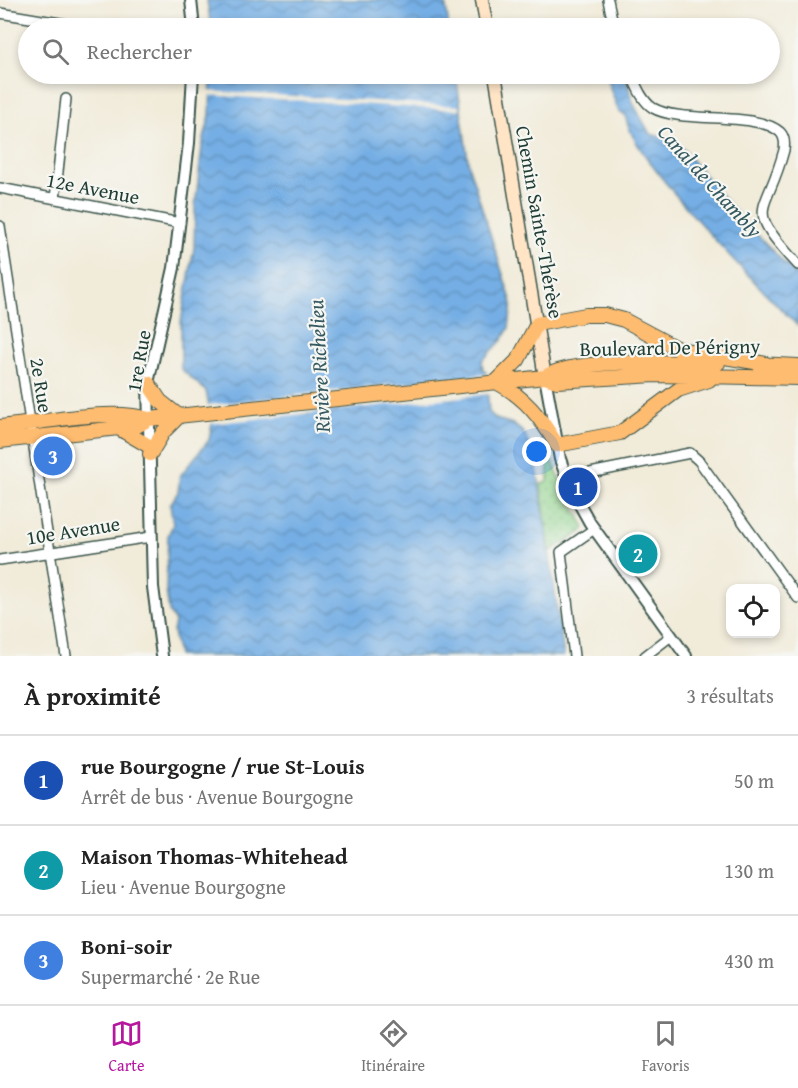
<!DOCTYPE html>
<html lang="fr">
<head>
<meta charset="utf-8">
<style>
  body { margin:0; font-family:"Gentium Book Plus",serif; background:#f2f2f2; color:#222 }
  .controls { position:absolute; right:18px; bottom:18px; display:grid; overflow:hidden; border-radius:12px; box-shadow:0 3px 9px #0003 }
  .controls button { width:54px; height:54px; display:grid; place-items:center; padding:0; border:0; border-bottom:2px solid #e0e0e0; background:#fff; color:#222; font:30px sans-serif }
  .you { position:absolute; left:537px; top:452px; width:21px; height:21px; margin:-15px; border:4px solid #fff; border-radius:50%; background:#1a73e8; box-shadow:0 0 0 9px #1a73e833 }
  .badge { display:grid; place-items:center; width:39px; height:39px; border-radius:50%; background:#b5179e; color:#fff; font-size:20px; font-weight:700 }
  .pin { position:absolute; translate:-50% -50%; border:3px solid #fff; box-shadow:0 2px 6px #0006 }
  .list { margin:0; padding:0; list-style:none }
  h2 { display:flex; justify-content:space-between; align-items:center; height:78px; margin:0; padding:0 24px; font-size:26px }
  h2 small { font-size:20px; font-weight:400; color:#767676 }
  .list li { display:grid; grid-template-columns:39px 1fr auto; gap:18px; align-items:center; box-sizing:border-box; height:90px; padding:0 24px; border-top:2px solid #e0e0e0 }
  .list b { display:block; font-size:22px; white-space:nowrap }
  .list p { margin:0; font-size:20px; white-space:nowrap; color:#767676 }
  .list em { font-size:20px; font-style:normal; color:#767676 }
  .icon { flex:none; width:33px; height:33px; fill:none; stroke:currentColor; stroke-width:2; stroke-linecap:round; stroke-linejoin:round }
  .map { position:relative; flex:none; width:798px; height:656px; overflow:hidden }
  .search { position:absolute; background:#fff; box-shadow:0 3px 9px #0003; left:18px; right:18px; top:18px; height:66px; display:flex; align-items:center; gap:15px; box-sizing:border-box; padding:0 21px; border-radius:33px; color:#767676; font-size:22px }
  .sheet { height:348px; background:#fff }
  nav { display:flex; justify-content:space-around; align-items:center; box-sizing:border-box; height:84px; border-top:2px solid #e0e0e0; background:#fff; font-size:16px; color:#767676 }
  nav a { display:grid; justify-items:center; gap:3px }
  nav .on { color:#b5179e }
  .map>svg:first-child { display:block }
  .park { fill:url(#park-dots); stroke:#578860; stroke-width:1.5 }
  .water { fill:url(#water-waves); stroke:#4a768c; stroke-width:1.5 }
  .pier { fill:#f1ebd9 }
  .lines { fill:none; stroke-linecap:round; stroke-linejoin:round }
  .minor-casing { stroke:#3e574d; stroke-width:12 }
  .tertiary-casing { stroke:#3e574d; stroke-width:14 }
  .secondary-casing { stroke:#3e574d; stroke-width:15 }
  .primary-casing { stroke:#3e574d; stroke-width:16 }
  .minor { stroke:#fff; stroke-width:9 }
  .tertiary { stroke:#fff; stroke-width:10 }
  .secondary { stroke:#ffe4c6; stroke-width:12 }
  .primary { stroke:#febc70; stroke-width:14 }
  .labels { text-anchor:middle; dominant-baseline:central; stroke-width:4.5; stroke-linejoin:round; paint-order:stroke }
  .street-label { font-size:20px; fill:#1f3d34; stroke:#f6f6f2 }
  .water-label { font-size:21px; font-style:italic; fill:#345960; stroke:#f6f6f2 }
</style>
</head>
<body>
<div class="map">
<svg width="798" height="656" viewBox="0 0 798 656">
  <defs>
    <pattern id="park-dots" width="8" height="8" patternUnits="userSpaceOnUse" patternTransform="scale(1.5)"><rect width="8" height="8" fill="#8fd38c"/><path d="M2 2h.1M6 6h.1" fill="none" stroke="#74ac73" stroke-width="1.8" stroke-linecap="round"/></pattern>
    <pattern id="water-waves" width="16" height="10" patternUnits="userSpaceOnUse" patternTransform="scale(1.5)"><rect width="16" height="10" fill="#74aee4"/><path d="M0 5q4-4 8 0t8 0" fill="none" stroke="#5f8fba"/></pattern>
  </defs>
  <rect width="100%" height="100%" fill="#f6f6f2"/>
  <filter id="ink" filterUnits="userSpaceOnUse"><feTurbulence type="fractalNoise" baseFrequency=".0167" numOctaves="2"/><feDisplacementMap in="SourceGraphic" scale="12" xChannelSelector="R" yChannelSelector="G"/><feConvolveMatrix kernelMatrix="1 2 1 2 8 2 1 2 1" color-interpolation-filters="sRGB"/></filter>
  <filter id="wash" filterUnits="userSpaceOnUse"><feTurbulence type="fractalNoise" baseFrequency=".008" numOctaves="4" result="noise"/><feDisplacementMap in="SourceGraphic" scale="24" xChannelSelector="R" yChannelSelector="G"/><feGaussianBlur stdDeviation="1.35" result="paint"/><feColorMatrix in="noise" values="0 0 0 0 0 0 0 0 0 0 0 0 0 0 0 0 0 1.4 0 .05"/><feComposite in="paint" operator="in"/></filter>
  <g filter="url(#wash)">
    <rect width="100%" height="100%" fill="#f1ebd9"/>
    <path class="park" d="M 553,462 L 563,488 L 585,527 L 582,532 L 550,551 L 541,484 L 548,482 L 548,464 Z"/>
    <path class="water" d="M 207,0 L 445,0 L 449,28 L 211,28 Z
      M 211,74 L 456,74 L 469,167 L 512,303 L 509,328 L 502,340 L 482,361 L 483,370 L 486,371 L 489,412 L 496,419 L 513,424 L 524,433 L 536,461 L 564,656 L 178,656 L 173,632 L 175,622 L 169,612 L 166,590 L 168,536 L 173,524 L 170,505 L 178,492 L 180,476 L 209,440 L 212,424 L 206,391 L 181,369 L 181,322 L 194,248 L 195,207 L 202,147 L 210,115 Z
      M 605,74 L 625,74 L 633,103 L 650,134 L 676,141 L 732,208 L 798,277 L 798,326 C 767,295 624,152 626,115 L 619,112 Z"/>
    <path class="pier" d="M 207,91 L 459,106 L 459,110 L 207,95 Z
      M 489,374 L 491,397 L 489,394 L 209,424 L 207,405 Z"/>
  </g>
  <g filter="url(#ink)">
    <g class="lines">
      <defs>
        <path id="minor" d="M 608,0 L 614,28
          M 0,13 L 90,28
          M 631,74 C 636,85 642,101 653,108 C 680,124 757,111 780,132 C 785,137 785,144 784,150 C 766,218 742,204 798,265
          M 0,188 L 180,223
          M 55,199 L 66,99
          M 0,226 L 66,656
          M 565,478 L 690,453 L 699,461 L 798,598
          M 0,560 L 151,537
          M 574,656 L 561,552 L 594,529
          M 645,656 L 671,636"/>
        <path id="tertiary" d="M 191,0 L 194,28
          M 545,377 L 560,459 L 571,489 L 590,523 L 686,656
          M 162,656 L 153,587 L 148,383 L 174,268 L 189,143 L 193,74"/>
        <path id="secondary" d="M 482,0 L 487,28
          M 495,74 L 545,377"/>
        <path id="primary" d="M 758,364 L 798,366
          M 545,377 C 574,357 680,363 718,363
          M 496,382 L 518,360 L 537,324 L 586,315 L 605,315 L 624,320 L 678,349 L 766,364
          M 496,382 C 525,397 541,418 557,445 L 620,433 L 678,390 L 709,380
          M 148,383 L 160,401 L 179,416
          M 0,427 C 42,423 110,407 149,419 L 545,377 L 557,381 L 655,375 L 798,378
          M 120,429 L 149,446
          M 0,441 L 137,426 L 149,419
          M 150,454 L 164,431 L 179,416"/>
      </defs>
      <use href="#minor" class="minor-casing"/>
      <use href="#tertiary" class="tertiary-casing"/>
      <use href="#secondary" class="secondary-casing"/>
      <use href="#primary" class="primary-casing"/>
      <use href="#minor" class="minor"/>
      <use href="#tertiary" class="tertiary"/>
      <use href="#secondary" class="secondary"/>
      <use href="#primary" class="primary"/>
    </g>
  </g>
  <g class="labels">
    <g class="street-label">
      <text transform="translate(93 188) rotate(11)">12e Avenue</text>
      <text transform="translate(540 222) rotate(80)">Chemin Sainte-Thérèse</text>
      <text transform="translate(670 347) rotate(-1)">Boulevard De Périgny</text>
      <text transform="translate(138 361) rotate(-80)">1re Rue</text>
      <text transform="translate(42 385) rotate(81)">2e Rue</text>
      <text transform="translate(73 530) rotate(-9)">10e Avenue</text>
    </g>
    <g class="water-label">
      <text transform="translate(710 181) rotate(48)">Canal de Chambly</text>
      <text transform="translate(319 366) rotate(-93)">Rivière Richelieu</text>
    </g>
  </g>
</svg>
<div class="controls">
<button><svg class="icon" aria-label="locate" viewBox="0 0 24 24"><circle cx="12" cy="12" r="6"/><path d="M12 2v4M12 18v4M2 12h4M18 12h4"/></svg></button>
</div>
<div class="you"></div>
<div class="pin badge" style="left:578px;top:487px;background:#1a4fb4">1</div>
<div class="pin badge" style="left:638px;top:554px;background:#0f9aa8">2</div>
<div class="pin badge" style="left:53px;top:456px;background:#3f7fe0">3</div>
<div class="search"><svg class="icon" aria-label="search" viewBox="0 0 24 24"><circle cx="10" cy="10" r="6"/><path d="M15 15l6 6"/></svg>Rechercher</div>
</div>
<section class="sheet">
<h2>À proximité<small>3 résultats</small></h2>
<ul class="list">
<li><span class="badge" style="background:#1a4fb4">1</span><div><b>rue Bourgogne / rue St-Louis</b><p>Arrêt de bus · Avenue Bourgogne</p></div><em>50 m</em></li>
<li><span class="badge" style="background:#0f9aa8">2</span><div><b>Maison Thomas-Whitehead</b><p>Lieu · Avenue Bourgogne</p></div><em>130 m</em></li>
<li><span class="badge" style="background:#3f7fe0">3</span><div><b>Boni-soir</b><p>Supermarché · 2e Rue</p></div><em>430 m</em></li>
</ul>
</section>
<nav>
<a class="on"><svg class="icon" aria-label="map" viewBox="0 0 24 24"><path d="M3 6l6-2 6 2 6-2v14l-6 2-6-2-6 2zM9 4v14M15 6v14"/></svg>Carte</a>
<a><svg class="icon" aria-label="directions" viewBox="0 0 24 24"><path d="M12 3l9 9-9 9-9-9zM9 14v-3h6M13 9l2 2-2 2"/></svg>Itinéraire</a>
<a><svg class="icon" aria-label="saved" viewBox="0 0 24 24"><path d="M7 4h10v16l-5-4-5 4z"/></svg>Favoris</a>
</nav>
</body>
</html>
